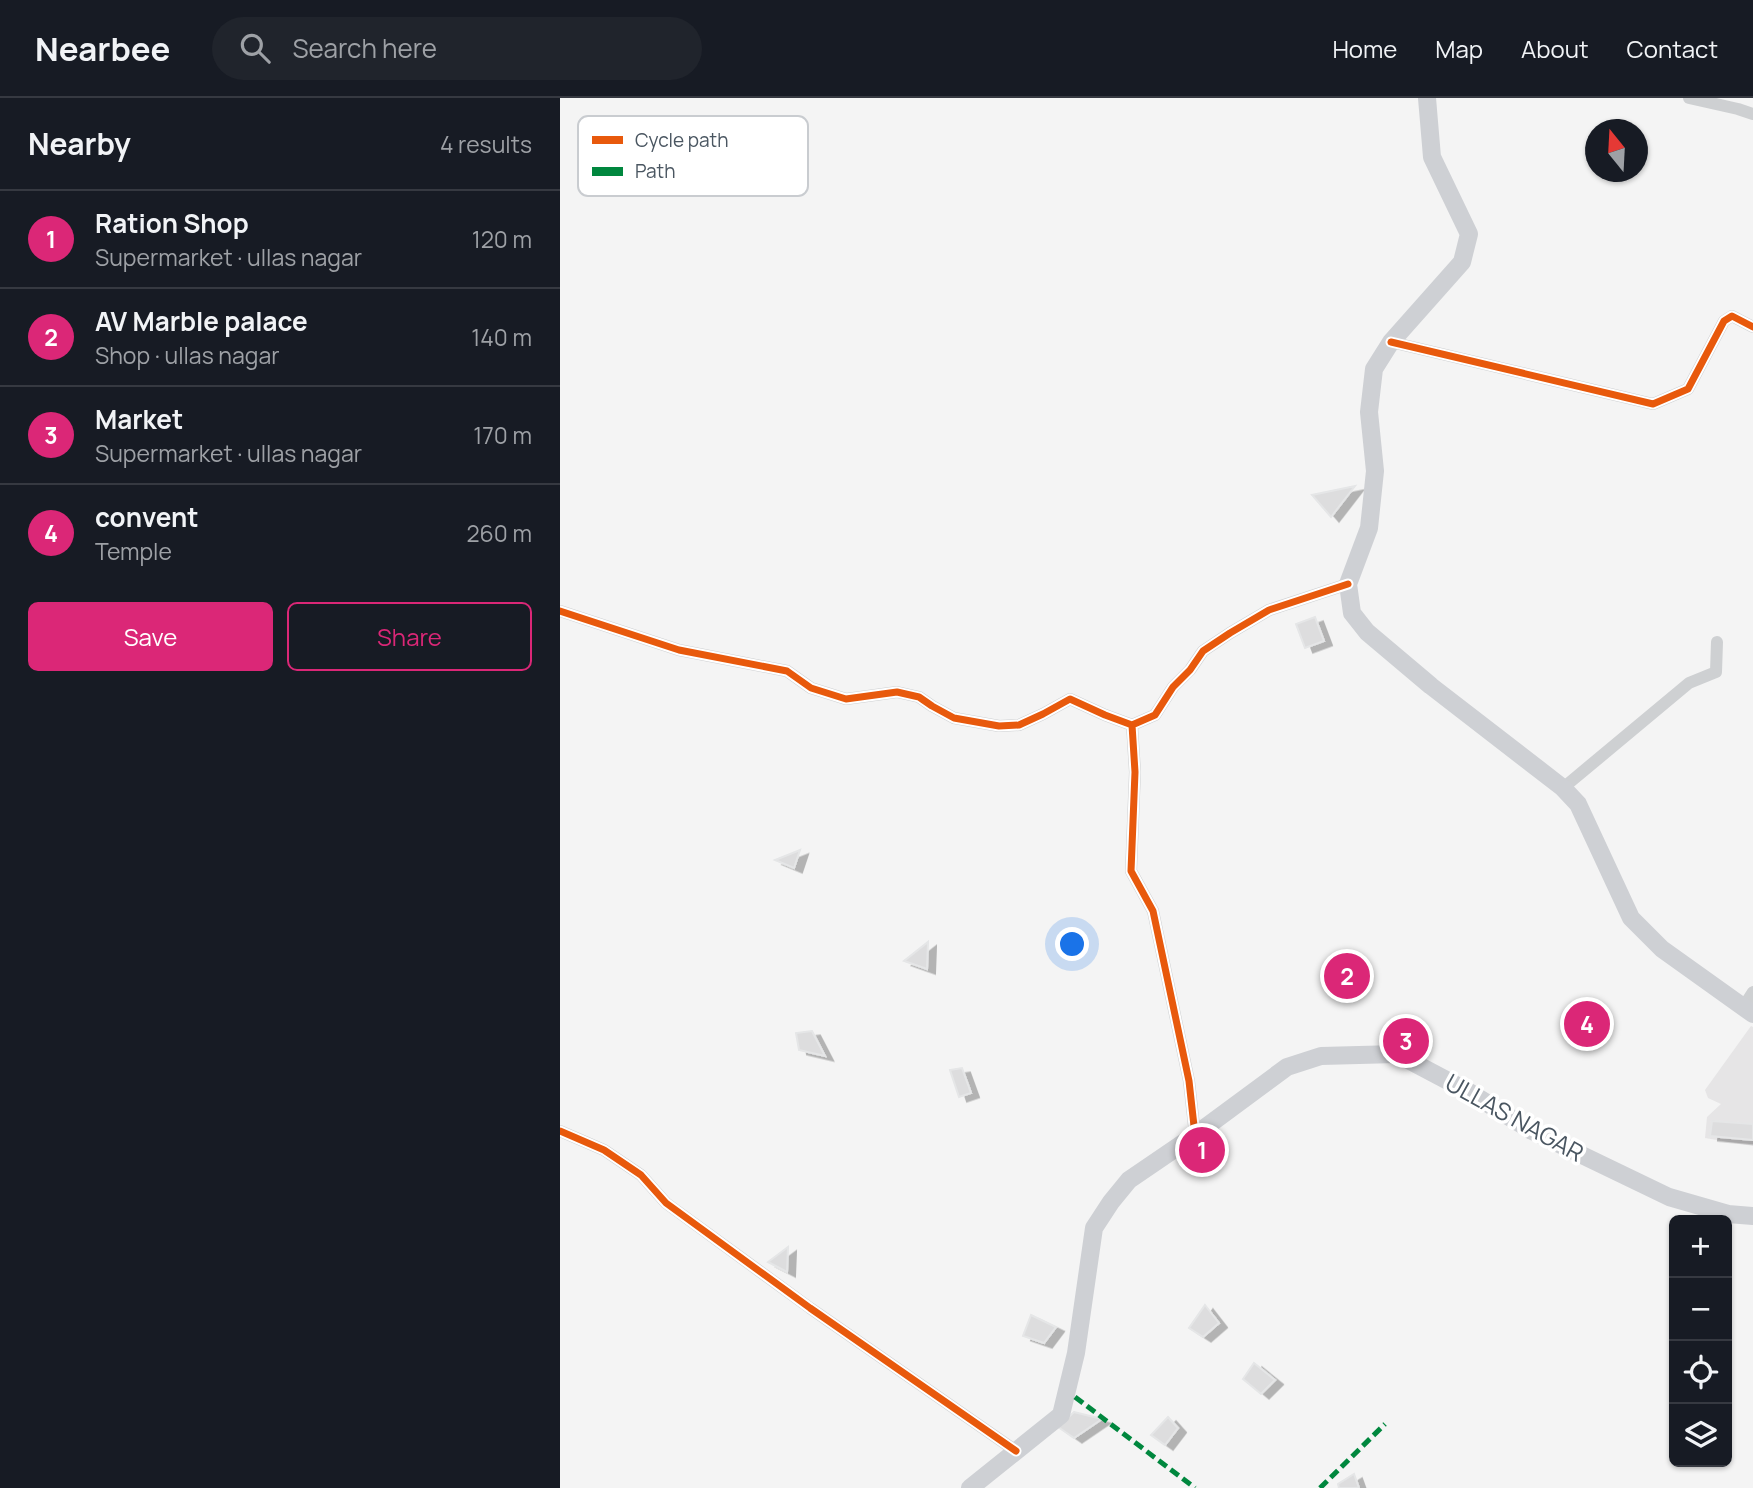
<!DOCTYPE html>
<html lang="en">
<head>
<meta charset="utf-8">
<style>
  body { margin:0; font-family:Manrope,sans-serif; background:#20242c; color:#f1f3f6 }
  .controls { position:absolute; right:21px; bottom:21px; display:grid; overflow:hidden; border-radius:10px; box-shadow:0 2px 5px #0004 }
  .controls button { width:63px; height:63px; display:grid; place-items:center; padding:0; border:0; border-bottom:2px solid #363941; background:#171b24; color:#f1f3f6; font:35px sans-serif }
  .compass { position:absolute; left:1025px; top:21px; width:63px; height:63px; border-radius:50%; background:#171b24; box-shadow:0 2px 5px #0004; rotate:342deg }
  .you { position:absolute; left:513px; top:847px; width:24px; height:24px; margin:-18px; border:5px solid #fff; border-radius:50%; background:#1a73e8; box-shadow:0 0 0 10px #1a73e833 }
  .badge { display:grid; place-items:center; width:46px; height:46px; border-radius:50%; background:#db2777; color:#fff; font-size:23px; font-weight:700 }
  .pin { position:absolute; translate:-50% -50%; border:4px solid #fff; box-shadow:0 2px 7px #0006 }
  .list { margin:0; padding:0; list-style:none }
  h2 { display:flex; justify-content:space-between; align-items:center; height:91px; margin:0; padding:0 28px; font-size:30px }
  h2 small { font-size:23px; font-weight:400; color:#9ea1a6 }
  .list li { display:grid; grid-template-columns:46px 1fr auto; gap:21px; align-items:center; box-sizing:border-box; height:98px; padding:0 28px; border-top:2px solid #363941 }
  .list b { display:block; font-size:26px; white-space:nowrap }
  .list p { margin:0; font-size:23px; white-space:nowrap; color:#9ea1a6 }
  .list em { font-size:23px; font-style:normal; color:#9ea1a6 }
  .actions { display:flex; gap:14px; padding:21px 28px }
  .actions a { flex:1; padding:16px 0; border:2px solid #db2777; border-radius:10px; text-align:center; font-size:24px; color:#db2777 }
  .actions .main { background:#db2777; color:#fff }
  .icon { flex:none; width:38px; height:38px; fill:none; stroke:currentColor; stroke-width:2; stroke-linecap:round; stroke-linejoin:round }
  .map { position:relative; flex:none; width:1193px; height:1390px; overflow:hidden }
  header { display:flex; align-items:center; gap:42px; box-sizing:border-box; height:98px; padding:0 35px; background:#171b24; border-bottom:2px solid #363941 }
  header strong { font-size:33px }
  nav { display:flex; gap:38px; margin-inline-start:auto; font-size:24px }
  .search { width:490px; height:63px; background:#20242c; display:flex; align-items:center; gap:18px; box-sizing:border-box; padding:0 24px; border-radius:38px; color:#9ea1a6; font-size:26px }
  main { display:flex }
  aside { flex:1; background:#171b24 }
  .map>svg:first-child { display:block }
  .education { fill:#e6e5e6 }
  .building { fill:#ddddde; stroke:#e5e6e7; stroke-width:2; filter:url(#shadow) }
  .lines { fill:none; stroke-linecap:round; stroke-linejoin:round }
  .minor { stroke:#ced0d2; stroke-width:12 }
  .secondary { stroke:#ced0d4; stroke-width:18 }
  .quiet { stroke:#00873e; stroke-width:5; stroke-dasharray:10 5; stroke-linecap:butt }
  .cycleway-casing { stroke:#fff; stroke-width:11 }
  .cycleway { stroke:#e8590c; stroke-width:7 }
  .labels { text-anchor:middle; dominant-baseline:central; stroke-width:7; stroke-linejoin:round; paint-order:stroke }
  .street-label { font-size:24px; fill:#4a5661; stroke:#fff }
  .key { fill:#fff; stroke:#c9ccd0; stroke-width:2 }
  .key-label { font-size:19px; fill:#4a5661 }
</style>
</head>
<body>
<header>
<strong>Nearbee</strong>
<div class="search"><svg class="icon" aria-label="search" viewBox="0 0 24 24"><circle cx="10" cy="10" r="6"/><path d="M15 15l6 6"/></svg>Search here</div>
<nav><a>Home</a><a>Map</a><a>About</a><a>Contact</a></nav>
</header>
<main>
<aside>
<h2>Nearby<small>4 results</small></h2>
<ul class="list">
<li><span class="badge">1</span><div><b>Ration Shop</b><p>Supermarket · ullas nagar</p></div><em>120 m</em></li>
<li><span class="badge">2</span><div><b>AV Marble palace</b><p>Shop · ullas nagar</p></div><em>140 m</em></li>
<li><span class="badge">3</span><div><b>Market</b><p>Supermarket · ullas nagar</p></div><em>170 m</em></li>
<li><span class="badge">4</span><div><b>convent</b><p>Temple</p></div><em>260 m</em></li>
</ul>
<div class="actions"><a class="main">Save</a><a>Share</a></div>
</aside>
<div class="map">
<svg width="1193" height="1390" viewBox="0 0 1193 1390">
  <defs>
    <filter id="shadow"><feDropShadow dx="8" dy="4.5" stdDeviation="0" flood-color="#0004"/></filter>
  </defs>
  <rect width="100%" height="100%" fill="#f4f4f4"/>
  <path class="education" d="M 1191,928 L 1193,929 L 1193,1048 L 1145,1040 L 1147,1019 L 1161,1006 L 1148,1000 L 1145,992 Z"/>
  <path class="building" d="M 795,388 L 771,419 L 752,397 Z
    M 755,519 L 764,543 L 745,550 L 736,526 Z
    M 240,752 L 234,770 L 215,762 Z
    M 368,844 L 367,871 L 344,863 Z
    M 252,933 L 265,958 L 239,952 L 236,935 Z
    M 402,970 L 411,995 L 399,999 L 390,972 Z
    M 1152,1023 L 1193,1026 L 1193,1042 L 1150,1038 Z
    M 644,1042 L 653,1052 L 640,1062 L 632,1052 Z
    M 228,1149 L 227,1174 L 208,1164 Z
    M 645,1207 L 659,1225 L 643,1239 L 629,1230 Z
    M 471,1217 L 496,1229 L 484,1245 L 463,1238 Z
    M 694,1265 L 715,1282 L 701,1296 L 683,1281 Z
    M 514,1314 L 542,1321 L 514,1340 L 498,1329 Z
    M 608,1319 L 618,1330 L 605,1347 L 591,1337 Z
    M 794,1376 L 799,1390 L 779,1390 L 778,1386 Z"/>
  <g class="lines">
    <path class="minor" d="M 1129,0 L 1178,11 L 1193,16
      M 831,244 L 1093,306 L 1128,291 L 1164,223 L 1172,218 L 1193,229
      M 0,513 L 119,552 L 227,573 L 251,590 L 286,601 L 337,594 L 359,599 L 372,608 L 394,620 L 439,628 L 459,627 L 483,616 L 510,601 L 545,617 L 572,627 L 595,617 L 613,589 L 630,572 L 643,553 L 670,535 L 709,512 L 788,486
      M 572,627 L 575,674 L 571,773 L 593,813 L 629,983 L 635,1037
      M 1003,690 L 1129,585 L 1156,574 L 1157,544
      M 1184,908 L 1193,894
      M 0,1033 L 44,1052 L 81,1077 L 106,1105 L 250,1210 L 456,1353"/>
    <path class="secondary" d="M 867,0 L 872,59 L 909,136 L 902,164 L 831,244 L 814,271 L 809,314 L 815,373 L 809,430 L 788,486 L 792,515 L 807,534 L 871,588 L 1003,690 L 1018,706 L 1071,820 L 1102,851 L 1193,916
      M 410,1390 L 501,1317 L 516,1255 L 534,1130 L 551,1104 L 569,1082 L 635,1037 L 727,969 L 761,958 L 837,956 L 909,994 L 972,1033 L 1109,1099 L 1168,1116 L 1193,1118"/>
    <path class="quiet" d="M 515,1299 L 635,1390
      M 760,1390 L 825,1326"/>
    <defs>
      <path id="cycleway" d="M 831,244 L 1093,306 L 1128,291 L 1164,223 L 1172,218 L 1193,229
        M 0,513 L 119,552 L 227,573 L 251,590 L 286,601 L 337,594 L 359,599 L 372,608 L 394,620 L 439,628 L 459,627 L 483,616 L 510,601 L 545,617 L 572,627 L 595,617 L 613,589 L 630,572 L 643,553 L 670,535 L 709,512 L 788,486
        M 572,627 L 575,674 L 571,773 L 593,813 L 629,983 L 635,1037
        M 0,1033 L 44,1052 L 81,1077 L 106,1105 L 250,1210 L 456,1353"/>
    </defs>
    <use href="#cycleway" class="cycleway-casing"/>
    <use href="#cycleway" class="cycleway"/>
  </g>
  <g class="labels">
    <g class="street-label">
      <text transform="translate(955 1019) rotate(29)">ULLAS NAGAR</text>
    </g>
  </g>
  <rect x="18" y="18" width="230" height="80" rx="10" class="key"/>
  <rect x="32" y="38" width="31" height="8" fill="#e8590c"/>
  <rect x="32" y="69" width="31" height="9" fill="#00873e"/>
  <g class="key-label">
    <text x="75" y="49">Cycle path</text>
    <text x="75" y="80">Path</text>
  </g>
</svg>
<div class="controls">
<button>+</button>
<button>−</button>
<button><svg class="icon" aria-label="locate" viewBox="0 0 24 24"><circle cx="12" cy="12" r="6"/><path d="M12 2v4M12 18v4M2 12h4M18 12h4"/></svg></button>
<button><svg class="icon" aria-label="layers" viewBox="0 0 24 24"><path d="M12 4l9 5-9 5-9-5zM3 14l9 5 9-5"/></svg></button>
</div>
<svg class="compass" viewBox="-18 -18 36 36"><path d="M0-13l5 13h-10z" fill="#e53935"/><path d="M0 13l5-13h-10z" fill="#9ea1a6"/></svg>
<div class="you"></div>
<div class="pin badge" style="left:642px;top:1052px">1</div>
<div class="pin badge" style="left:787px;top:878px">2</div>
<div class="pin badge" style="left:846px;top:943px">3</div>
<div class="pin badge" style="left:1027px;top:926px">4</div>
</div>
</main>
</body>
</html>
